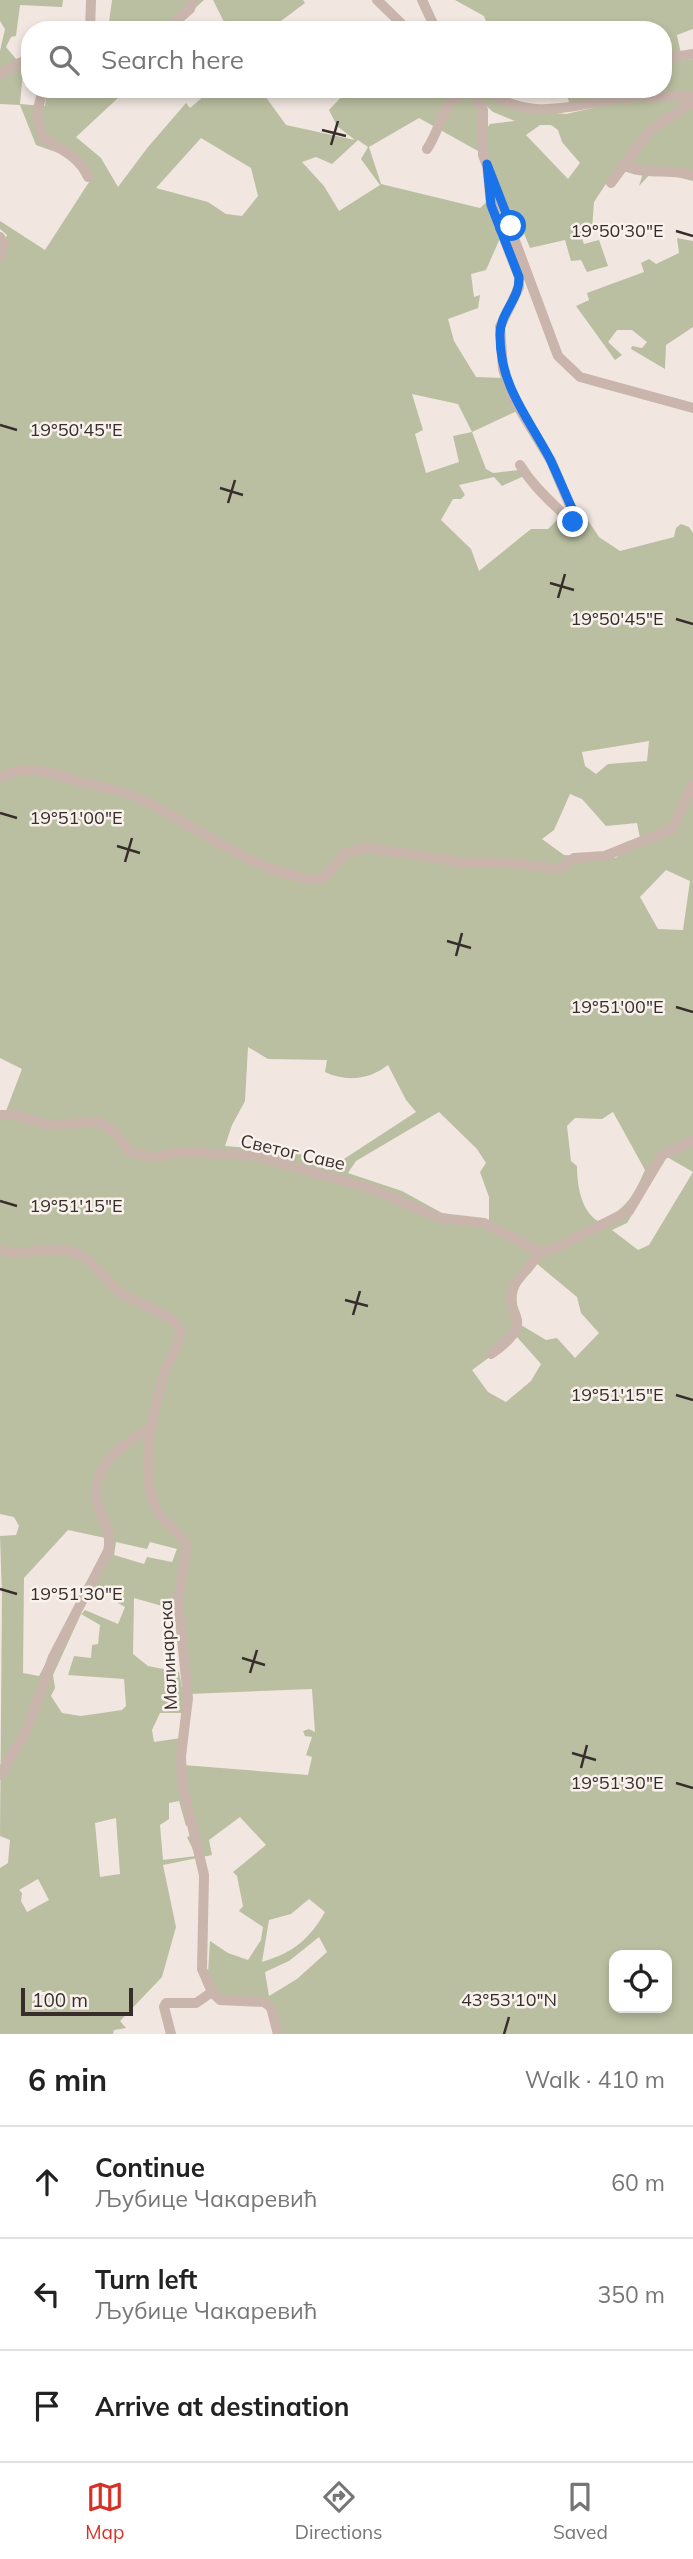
<!DOCTYPE html>
<html lang="en">
<head>
<meta charset="utf-8">
<style>
  body { margin:0; font-family:Mulish,sans-serif; background:#f2f2f2; color:#222 }
  .controls { position:absolute; right:21px; bottom:21px; display:grid; overflow:hidden; border-radius:14px; box-shadow:0 4px 10px #0003 }
  .controls button { width:63px; height:63px; display:grid; place-items:center; padding:0; border:0; border-bottom:2px solid #e0e0e0; background:#fff; color:#222; font:35px sans-serif }
  .scale { position:absolute; left:21px; bottom:18px; width:112px; box-sizing:border-box; padding-left:7px; border:4px solid #372d2b; border-top:0; font-size:19px; line-height:24px; white-space:nowrap; color:#372d2b; -webkit-text-stroke:5px #f9f1ec; paint-order:stroke }
  .stop { position:absolute; width:21px; height:21px; margin:-16px; border:5px solid #1a73e8; border-radius:50%; background:#fff }
  .stop.end { background:#1a73e8; border-color:#fff; box-shadow:0 2px 7px #0008 }
  .list { margin:0; padding:0; list-style:none }
  h2 { display:flex; justify-content:space-between; align-items:center; height:91px; margin:0; padding:0 28px; font-size:30px }
  h2 small { font-size:23px; font-weight:400; color:#767676 }
  .list li { display:grid; grid-template-columns:46px 1fr auto; gap:21px; align-items:center; box-sizing:border-box; height:112px; padding:0 28px; border-top:2px solid #e0e0e0 }
  .list b { display:block; font-size:26px; white-space:nowrap }
  .list p { margin:0; font-size:23px; white-space:nowrap; color:#767676 }
  .list em { font-size:23px; font-style:normal; color:#767676 }
  .icon { flex:none; width:38px; height:38px; fill:none; stroke:currentColor; stroke-width:2; stroke-linecap:round; stroke-linejoin:round }
  .map { position:relative; flex:none; width:693px; height:2034px; overflow:hidden }
  .search { position:absolute; background:#fff; box-shadow:0 4px 10px #0003; left:21px; right:21px; top:21px; height:77px; display:flex; align-items:center; gap:18px; box-sizing:border-box; padding:0 24px; border-radius:28px; color:#767676; font-size:26px }
  .sheet { height:427px; background:#fff }
  nav { display:flex; justify-content:space-around; align-items:center; box-sizing:border-box; height:98px; border-top:2px solid #e0e0e0; background:#fff; font-size:19px; color:#767676 }
  nav a { display:grid; justify-items:center; gap:4px }
  nav .on { color:#d93025 }
  .map>svg:first-child { display:block }
  .green { fill:#babfa1; fill-rule:evenodd }
  .lines { fill:none; stroke-linecap:round; stroke-linejoin:round }
  .minor { stroke:#c9b5ac; stroke-width:10 }
  .route { stroke:#1a73e8; stroke-width:9 }
  .ticks { fill:none; stroke:#372d2b; stroke-width:2.5 }
  .labels { text-anchor:middle; dominant-baseline:central; stroke-width:5; stroke-linejoin:round; paint-order:stroke }
  .street-label { font-size:18px; fill:#372d2b; stroke:#f9f1ec }
  .ticks-label { font-size:18px; text-anchor:middle; fill:#372d2b; stroke:#f9f1ec; stroke-width:5; stroke-linejoin:round; paint-order:stroke }
</style>
</head>
<body>
<div class="map">
<svg width="693" height="2034" viewBox="0 0 693 2034">
  <rect width="100%" height="100%" fill="#f1e6e0"/>
  <path class="green" d="M 0,0 L 63,0 L 62,7 L 20,5 L 16,36 L 11,37 L 6,47 L 16,59 L 30,54 L 30,72 L 23,72 L 20,104 L 45,106 L 47,89 L 115,89 L 118,98 L 76,137 L 101,158 L 118,187 L 148,147 L 186,103 L 190,108 L 212,89 L 260,89 L 286,125 L 355,140 L 337,126 L 329,110 L 349,89 L 508,89 L 507,99 L 514,109 L 566,114 L 632,99 L 693,99 L 693,181 L 653,171 L 639,186 L 643,173 L 619,164 L 594,202 L 592,229 L 581,236 L 584,244 L 599,240 L 608,266 L 587,272 L 581,260 L 571,261 L 565,240 L 530,248 L 519,221 L 505,227 L 486,270 L 471,274 L 474,297 L 480,295 L 478,308 L 448,319 L 454,341 L 476,377 L 504,378 L 517,411 L 472,432 L 486,469 L 493,473 L 519,470 L 524,476 L 502,486 L 494,477 L 459,485 L 465,495 L 461,499 L 453,499 L 441,520 L 471,549 L 479,571 L 531,529 L 548,529 L 559,518 L 569,525 L 577,523 L 583,513 L 599,537 L 620,551 L 674,537 L 676,528 L 681,524 L 689,527 L 693,533 L 693,2034 L 274,2034 L 272,2018 L 263,2005 L 222,2005 L 208,1973 L 210,1941 L 228,1953 L 248,1960 L 261,1940 L 263,1927 L 239,1911 L 243,1906 L 237,1876 L 233,1872 L 266,1845 L 240,1817 L 209,1840 L 212,1855 L 163,1865 L 176,1927 L 162,1977 L 120,2021 L 126,2028 L 114,2030 L 113,2034 L 0,2034 L 0,1868 L 8,1863 L 10,1840 L 0,1836 L 2,1595 L 0,1536 L 16,1535 L 19,1526 L 14,1517 L 0,1514 L 0,1113 L 6,1111 L 22,1069 L 0,1058 L 0,250 L 7,235 L 0,229 L 0,221 L 45,250 L 91,179 L 64,155 L 36,145 L 20,105 L 0,104 L 0,51 L 5,29 L 0,21 ZM 480,100 L 493,112 L 515,121 L 490,124 L 484,132 L 494,195 L 480,208 L 381,184 L 369,147 L 419,118 L 478,151 ZM 540,125 L 551,125 L 558,130 L 562,142 L 580,163 L 568,179 L 526,135 ZM 201,138 L 251,168 L 258,196 L 242,216 L 226,214 L 208,202 L 156,188 ZM 358,140 L 368,147 L 361,159 L 380,185 L 339,211 L 324,186 L 302,162 L 316,157 L 332,164 ZM 412,394 L 458,404 L 472,432 L 453,436 L 459,462 L 426,473 L 415,434 L 423,430 ZM 649,741 L 647,761 L 608,764 L 596,774 L 585,766 L 582,752 ZM 570,794 L 582,799 L 606,826 L 637,823 L 640,838 L 616,858 L 564,855 L 542,839 L 554,830 ZM 666,870 L 690,881 L 683,930 L 658,929 L 640,897 ZM 248,1047 L 268,1059 L 327,1060 L 325,1072 C 346,1082 369,1080 388,1065 L 406,1100 L 416,1112 L 327,1170 L 297,1152 L 225,1146 L 232,1125 L 245,1101 ZM 439,1112 L 477,1149 L 486,1163 L 480,1172 L 489,1197 L 489,1221 L 442,1213 L 402,1191 L 348,1173 L 356,1161 ZM 613,1112 L 645,1170 C 634,1195 625,1212 598,1221 C 581,1211 577,1185 577,1166 L 571,1161 L 567,1126 L 575,1118 L 602,1119 ZM 667,1157 L 693,1172 L 649,1245 L 638,1250 L 612,1230 L 627,1223 ZM 536,1263 L 577,1297 L 581,1313 L 599,1333 L 575,1358 L 557,1338 L 546,1340 L 521,1325 C 513,1292 515,1289 536,1263 ZM 517,1337 L 541,1364 L 531,1381 L 506,1402 L 488,1392 L 472,1370 ZM 68,1530 L 110,1539 L 92,1579 L 95,1588 L 117,1598 L 118,1603 L 125,1607 L 118,1624 L 85,1610 L 54,1648 L 39,1676 L 23,1673 L 24,1578 ZM 116,1542 L 147,1549 L 150,1542 L 177,1549 L 172,1562 L 147,1557 L 144,1564 L 114,1555 ZM 134,1598 L 180,1611 L 189,1694 L 312,1689 L 315,1732 L 309,1729 L 303,1731 L 305,1736 L 312,1737 L 306,1755 L 312,1757 L 308,1775 L 183,1765 L 181,1738 L 154,1742 L 152,1730 L 160,1713 L 185,1713 L 186,1709 L 179,1672 L 148,1666 L 133,1654 ZM 81,1614 L 100,1625 L 98,1644 L 92,1645 L 91,1658 L 74,1656 L 68,1675 L 124,1679 L 126,1706 L 122,1710 L 81,1716 L 62,1713 L 51,1696 L 55,1688 L 53,1675 ZM 179,1801 L 186,1826 L 190,1826 L 192,1835 L 187,1837 L 196,1856 L 163,1860 L 160,1825 L 169,1819 L 169,1803 ZM 116,1818 L 120,1874 L 100,1877 L 95,1823 ZM 38,1879 L 49,1900 L 27,1912 L 21,1901 L 22,1893 L 19,1890 ZM 309,1899 L 325,1912 C 310,1938 295,1952 262,1962 L 269,1920 L 291,1914 ZM 319,1937 L 327,1952 L 297,1979 L 269,1996 L 265,1972 L 289,1961 ZM 614,1955 L 667,1955 L 667,2008 L 614,2008 Z
    M 112,0 L 204,0 L 171,30 L 108,30 Z
    M 213,0 L 303,0 L 305,3 L 269,30 L 228,30 Z
    M 455,0 L 693,0 L 693,29 L 677,35 L 681,54 L 663,57 L 663,30 L 489,30 L 484,16 Z
    M 693,59 L 693,93 L 647,91 L 570,105 L 565,89 L 663,89 L 663,63 Z
    M 677,238 L 693,241 L 693,327 L 666,345 L 665,369 L 631,349 L 632,346 L 642,348 L 647,342 L 632,330 L 617,330 L 608,342 L 622,355 L 615,360 L 576,306 L 589,300 L 587,293 L 644,272 L 641,263 L 649,259 L 656,264 L 679,253 Z"/>
  <g class="lines">
    <path class="minor" d="M 377,0 L 408,30
      M 422,0 L 436,30
      M 90,30 L 91,0
      M 166,30 L 190,9 L 193,0
      M 309,30 L 321,26 L 328,30
      M 663,59 L 693,54
      M 0,74 L 30,58
      M 43,89 L 37,113 L 42,137 C 60,149 79,156 88,177
      M 472,89 L 483,110 L 483,155 L 558,356 L 580,377 L 693,408
      M 483,89 C 531,123 567,105 618,99 C 643,95 668,96 693,97
      M 514,89 L 531,89
      M 427,149 C 444,123 437,109 468,89
      M 487,164 L 491,205 L 519,277 L 519,287 L 500,327 L 503,369 L 514,400 L 551,461 L 576,520 L 571,522 C 553,503 534,488 520,465
      M 622,164 C 640,176 671,168 693,175
      M 611,183 L 649,131 L 693,102
      M 0,237 L 4,245 L 0,257
      M 0,778 C 27,763 49,772 77,781 C 95,786 116,788 134,796 C 185,818 268,883 323,879 L 347,852 L 369,848 L 467,863 L 501,862 L 559,869 L 574,858 L 605,856 L 672,829 L 693,784
      M 0,1115 L 16,1115 L 48,1125 L 100,1122 L 115,1133 L 130,1152 L 154,1157 L 182,1152 L 255,1156 L 370,1188 L 440,1218 L 484,1223 L 539,1251
      M 0,1250 C 24,1257 46,1246 70,1251 C 92,1255 103,1280 120,1292 C 137,1305 169,1311 180,1329 C 181,1348 168,1358 164,1374 C 153,1413 138,1469 156,1508 C 163,1524 178,1531 187,1545 L 178,1600 L 188,1698 L 181,1756 L 182,1783 L 204,1875 L 202,1969 L 212,1992 L 220,2000 L 264,2002 L 271,2007 L 278,2034
      M 491,1354 C 541,1319 502,1316 513,1288 C 519,1274 534,1266 539,1251 L 553,1249 L 629,1211 L 662,1155 L 693,1141
      M 0,1775 L 27,1730 L 53,1657 L 108,1551 C 113,1531 100,1518 97,1498 C 92,1464 127,1441 152,1427
      M 171,2034 L 164,2007 L 166,2003 L 196,2003 L 212,1992"/>
  </g>
  <g class="lines">
    <path class="route" d="M 511,226 L 487,164 L 491,205 L 519,277 C 520,300 499,313 500,336 C 500,386 528,417 550,459 C 559,478 567,498 576,517 L 573,522"/>
  </g>
  <path class="ticks" d="M 322,130 L 346,136M 331,145 L 338,121M 676,231 L 693,236M 0,425 L 17,430M 220,488 L 243,495M 228,503 L 235,480M 550,583 L 574,590M 558,598 L 565,574M 676,619 L 693,624M 0,813 L 17,818M 117,846 L 140,853M 125,862 L 132,838M 447,941 L 471,948M 456,956 L 462,933M 676,1007 L 693,1012M 0,1201 L 17,1206M 345,1300 L 368,1306M 353,1315 L 360,1291M 676,1395 L 693,1400M 0,1589 L 17,1594M 242,1658 L 265,1665M 250,1673 L 257,1650M 572,1753 L 596,1760M 581,1768 L 587,1745M 676,1783 L 693,1788M 504,2034 L 509,2017"/>
  <g class="labels">
    <g class="street-label">
      <text transform="translate(293 1152) rotate(13)">Светог Саве</text>
      <text transform="translate(168 1655) rotate(-93)">Малинарска</text>
    </g>
  </g>
  <g class="ticks-label">
    <text x="617" y="237">19°50'30"E</text>
    <text x="76" y="436">19°50'45"E</text>
    <text x="617" y="625">19°50'45"E</text>
    <text x="76" y="824">19°51'00"E</text>
    <text x="617" y="1013">19°51'00"E</text>
    <text x="76" y="1212">19°51'15"E</text>
    <text x="617" y="1401">19°51'15"E</text>
    <text x="76" y="1600">19°51'30"E</text>
    <text x="617" y="1789">19°51'30"E</text>
    <text x="509" y="2006">43°53'10"N</text>
  </g>
</svg>
<div class="controls">
<button><svg class="icon" aria-label="locate" viewBox="0 0 24 24"><circle cx="12" cy="12" r="6"/><path d="M12 2v4M12 18v4M2 12h4M18 12h4"/></svg></button>
</div>
<div class="scale">100 m</div>
<div class="stop" style="left:511px;top:226px"></div>
<div class="stop end" style="left:573px;top:522px"></div>
<div class="search"><svg class="icon" aria-label="search" viewBox="0 0 24 24"><circle cx="10" cy="10" r="6"/><path d="M15 15l6 6"/></svg>Search here</div>
</div>
<section class="sheet">
<h2>6 min<small>Walk · 410 m</small></h2>
<ul class="list">
<li><svg class="icon" aria-label="ahead" viewBox="0 0 24 24"><path d="M12 20V5M6 11l6-6 6 6"/></svg><div><b>Continue</b><p>Љубице Чакаревић</p></div><em>60 m</em></li>
<li><svg class="icon" aria-label="left" viewBox="0 0 24 24"><path d="M17 20v-9H6M10 6l-5 5 5 5"/></svg><div><b>Turn left</b><p>Љубице Чакаревић</p></div><em>350 m</em></li>
<li><svg class="icon" aria-label="arrive" viewBox="0 0 24 24"><path d="M6 21V4h12l-3 4 3 4H6"/></svg><div><b>Arrive at destination</b></div></li>
</ul>
</section>
<nav>
<a class="on"><svg class="icon" aria-label="map" viewBox="0 0 24 24"><path d="M3 6l6-2 6 2 6-2v14l-6 2-6-2-6 2zM9 4v14M15 6v14"/></svg>Map</a>
<a><svg class="icon" aria-label="directions" viewBox="0 0 24 24"><path d="M12 3l9 9-9 9-9-9zM9 14v-3h6M13 9l2 2-2 2"/></svg>Directions</a>
<a><svg class="icon" aria-label="saved" viewBox="0 0 24 24"><path d="M7 4h10v16l-5-4-5 4z"/></svg>Saved</a>
</nav>
</body>
</html>
